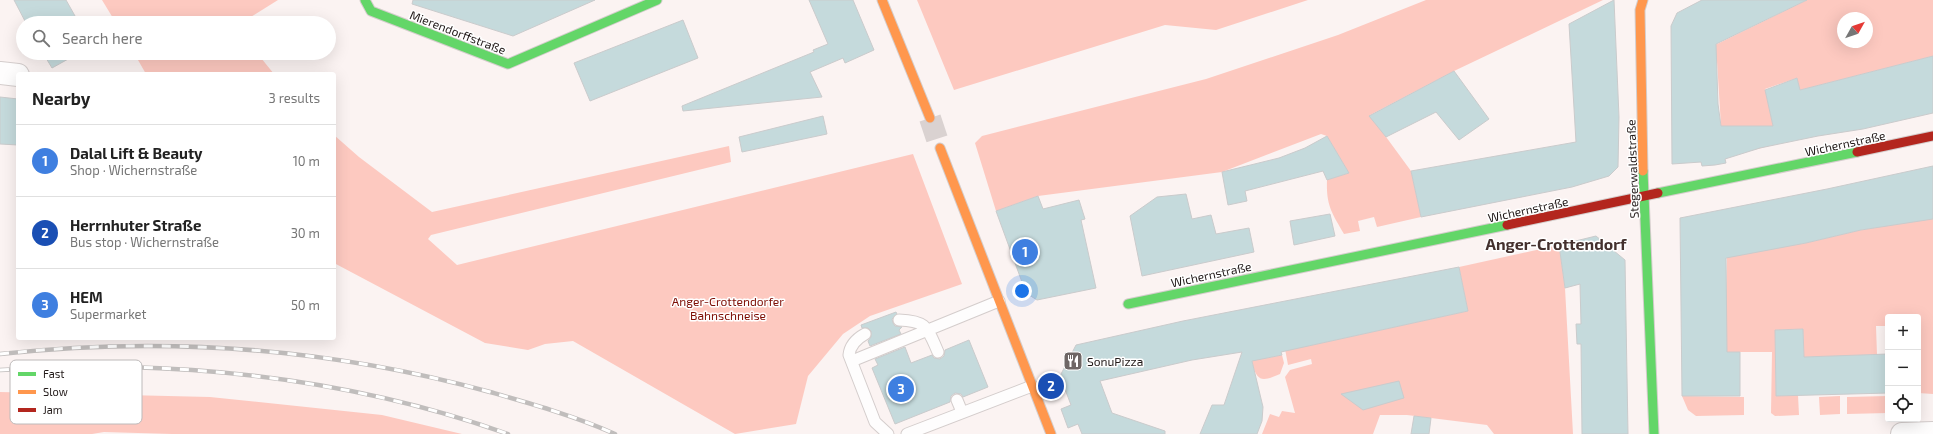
<!DOCTYPE html>
<html lang="en">
<head>
<meta charset="utf-8">
<style>
  body { margin:0; font-family:"Exo 2",sans-serif; background:#f6f6f6; color:#222 }
  .controls { position:absolute; right:12px; bottom:12px; display:grid; overflow:hidden; border-radius:4px; box-shadow:0 4px 16px #0002 }
  .controls button { width:36px; height:36px; display:grid; place-items:center; padding:0; border:0; border-bottom:1px solid #e0e0e0; background:#fff; color:#222; font:20px sans-serif }
  .compass { position:absolute; left:1837px; top:12px; width:36px; height:36px; border-radius:50%; background:#fff; box-shadow:0 4px 16px #0002; rotate:50deg }
  .you { position:absolute; left:1022px; top:291px; width:14px; height:14px; margin:-10px; border:3px solid #fff; border-radius:50%; background:#1a73e8; box-shadow:0 0 0 6px #1a73e833 }
  .badge { display:grid; place-items:center; width:26px; height:26px; border-radius:50%; background:#1a73e8; color:#fff; font-size:13px; font-weight:700 }
  .pin { position:absolute; translate:-50% -50%; border:2px solid #fff; box-shadow:0 1px 4px #0006 }
  .list { margin:0; padding:0; list-style:none }
  h2 { display:flex; justify-content:space-between; align-items:center; height:52px; margin:0; padding:0 16px; font-size:17px }
  h2 small { font-size:13px; font-weight:400; color:#767676 }
  .list li { display:grid; grid-template-columns:26px 1fr auto; gap:12px; align-items:center; box-sizing:border-box; height:72px; padding:0 16px; border-top:1px solid #e0e0e0 }
  .list b { display:block; font-size:15px; white-space:nowrap }
  .list p { margin:0; font-size:13px; white-space:nowrap; color:#767676 }
  .list em { font-size:13px; font-style:normal; color:#767676 }
  .icon { flex:none; width:22px; height:22px; fill:none; stroke:currentColor; stroke-width:2; stroke-linecap:round; stroke-linejoin:round }
  .map { position:relative; flex:none; width:1933px; height:434px; overflow:hidden }
  .search { position:absolute; background:#fff; box-shadow:0 4px 16px #0002; left:16px; top:16px; width:320px; height:44px; display:flex; align-items:center; gap:10px; box-sizing:border-box; padding:0 14px; border-radius:22px; color:#767676; font-size:15px }
  .panel { position:absolute; background:#fff; box-shadow:0 4px 16px #0002; left:16px; top:72px; width:320px; height:268px; border-radius:4px }
  .map>svg:first-child { display:block }
  .green { fill:#fdc9c0; fill-rule:evenodd }
  .building { fill:#c5dadc; stroke:#cacbcc }
  .lines { fill:none; stroke-linecap:round; stroke-linejoin:round }
  .secondary-tunnel { stroke:#dad2d1; stroke-width:22; stroke-dasharray:22 11; stroke-linecap:butt }
  .lane-casing { stroke:#d4cdcc; stroke-width:13 }
  .street-casing { stroke:#d4cdcc; stroke-width:24 }
  .fast-casing { stroke:#d4cdcc; stroke-width:11 }
  .slow-casing { stroke:#d4cdcc; stroke-width:11 }
  .jam-casing { stroke:#d4cdcc; stroke-width:11 }
  .lane { stroke:#fefdfd; stroke-width:11 }
  .street { stroke:#fefdfd; stroke-width:22 }
  .fast { stroke:#63d668; stroke-width:9 }
  .slow { stroke:#ff974d; stroke-width:9 }
  .jam { stroke:#b3261e; stroke-width:9 }
  .rail-casing { stroke:#c0bdbc; stroke-width:4.5 }
  .rail { stroke:#fff; stroke-width:3; stroke-dasharray:9; stroke-linecap:butt }
  .labels { text-anchor:middle; dominant-baseline:central; stroke-width:3; stroke-linejoin:round; paint-order:stroke }
  .street-label { font-size:12px; fill:#221a19; stroke:#fff }
  .park-label { font-size:12px; fill:#7d0d04; stroke:#fff }
  .poi-label { font-size:12px; fill:#221a19; stroke:#fff; text-anchor:start }
  .district-label { font-size:16px; font-weight:bold; fill:#44312e; stroke:#fff }
  .key { fill:#fff; stroke:#bdbaba; stroke-width:1 }
  .key-label { font-size:11px; fill:#221a19 }
</style>
</head>
<body>
<div class="map">
<svg width="1933" height="434" viewBox="0 0 1933 434">
  <rect width="100%" height="100%" fill="#fbf3f2"/>
  <path class="green" d="M 102,0 L 278,0 L 241,23 L 116,23 Z
    M 917,0 L 1308,0 L 1216,30 L 1165,25 L 954,90 Z
    M 1426,0 L 1603,0 L 1454,71 L 1370,115 L 1411,171 L 1421,217 L 1377,227 L 1374,217 L 1358,221 L 1360,231 L 1344,234 C 1332,213 1326,206 1327,180 L 1349,173 L 1327,136 L 1321,134 L 1222,172 L 1038,196 L 996,211 L 975,143 L 982,136 L 1206,79 L 1338,35 Z
    M 1807,0 L 1933,0 L 1933,56 L 1800,90 L 1797,78 L 1765,89 L 1777,144 L 1750,151 L 1742,126 L 1721,126 L 1717,61 L 1713,46 ZM 1843,18 L 1867,18 L 1867,42 L 1843,42 Z
    M 134,53 L 257,53 L 274,74 L 146,74 Z
    M 334,135 L 359,157 L 432,212 L 729,146 L 731,162 L 431,235 L 428,239 L 457,265 L 913,154 L 962,284 L 870,316 L 843,334 L 808,376 L 796,424 L 735,434 L 573,341 L 545,344 L 528,350 L 485,343 L 334,263 Z
    M 1933,218 L 1933,394 L 1918,393 L 1918,317 L 1888,317 L 1888,326 L 1876,326 L 1877,355 L 1804,357 L 1803,329 L 1775,330 L 1776,396 L 1798,395 L 1799,415 L 1775,416 L 1771,413 L 1772,352 L 1725,352 L 1727,254 L 1806,243 L 1861,230 Z
    M 1559,245 L 1565,288 L 1573,434 L 1494,434 L 1487,425 L 1407,415 L 1380,415 L 1373,434 L 1262,434 L 1270,414 L 1279,417 L 1282,411 L 1295,413 L 1285,377 L 1290,370 L 1312,364 L 1311,359 L 1288,365 L 1285,349 L 1307,343 L 1308,346 L 1468,311 L 1459,267 Z
    M 1265,349 L 1267,358 L 1282,355 L 1284,363 L 1280,374 C 1275,376 1269,379 1264,379 C 1253,379 1252,359 1251,351 Z
    M 0,392 L 210,397 L 382,415 L 462,434 L 172,434 L 104,432 L 92,434 L 0,434 Z
    M 1682,396 L 1744,397 L 1744,415 L 1696,416 L 1688,410 Z
    M 1840,396 L 1840,414 L 1820,415 L 1819,397 Z
    M 1888,396 L 1888,413 L 1847,414 L 1847,397 Z"/>
  <path class="building" d="M 14,0 L 66,0 L 79,23 L 26,23 Z
    M 413,0 L 595,0 L 513,36 L 412,4 Z
    M 809,0 L 853,0 L 874,50 L 845,63 L 843,58 L 810,72 L 822,97 L 683,111 L 682,106 L 814,52 L 813,50 L 828,44 Z
    M 1614,0 L 1619,117 L 1618,167 L 1609,176 L 1572,187 L 1421,217 L 1411,171 L 1576,142 L 1569,24 Z
    M 1702,0 L 1807,0 L 1716,44 L 1718,104 L 1721,126 L 1773,126 L 1765,90 L 1797,78 L 1800,90 L 1933,56 L 1933,113 L 1863,129 L 1818,136 L 1760,148 L 1725,159 L 1726,163 L 1715,165 L 1702,166 L 1701,162 L 1672,164 L 1671,26 L 1677,13 Z
    M 683,20 L 698,58 L 590,101 L 574,63 Z
    M 43,53 L 79,53 L 52,68 Z
    M 1454,71 L 1489,119 L 1459,140 L 1436,112 L 1386,137 L 1369,116 Z
    M 0,97 L 18,99 L 18,145 L 0,144 Z
    M 823,116 L 827,134 L 742,152 L 739,137 Z
    M 1327,136 L 1349,173 L 1327,180 L 1323,171 L 1245,191 L 1247,201 L 1228,205 L 1222,172 L 1279,158 L 1305,148 Z
    M 1933,166 L 1933,219 L 1861,230 L 1806,243 L 1726,258 L 1727,352 L 1740,352 L 1740,396 L 1682,396 L 1680,218 L 1827,189 Z
    M 1186,194 L 1192,219 L 1211,215 L 1216,234 L 1249,228 L 1254,252 L 1142,276 L 1130,216 L 1157,197 Z
    M 1038,196 L 1043,209 L 1079,200 L 1085,219 L 1081,220 L 1096,288 L 1037,300 L 1026,293 L 996,211 Z
    M 1330,214 L 1335,236 L 1294,245 L 1290,221 Z
    M 1596,236 L 1625,260 L 1628,434 L 1582,434 L 1581,344 L 1577,344 L 1576,324 L 1581,324 L 1580,284 L 1565,288 L 1559,245 Z
    M 1459,267 L 1468,311 L 1281,352 L 1282,355 L 1252,361 L 1263,407 L 1262,421 L 1257,434 L 1200,434 L 1212,405 L 1224,405 L 1242,352 L 1192,360 L 1100,381 L 1112,413 L 1165,431 L 1165,434 L 1082,434 L 1078,424 L 1068,428 L 1061,409 L 1071,405 L 1060,376 L 1076,345 L 1183,321 Z
    M 896,312 L 897,314 L 892,319 L 893,323 L 895,326 L 902,327 L 899,330 L 901,334 L 870,346 L 868,341 L 871,337 L 871,331 L 868,328 L 862,328 L 861,325 Z
    M 1803,329 L 1804,357 L 1888,354 L 1888,393 L 1776,396 L 1775,330 Z
    M 969,340 L 988,387 L 963,397 L 961,394 L 955,393 L 951,396 L 950,402 L 895,424 L 872,368 L 878,365 L 875,359 L 905,347 L 911,363 L 932,355 L 934,358 L 940,359 L 944,356 L 945,350 Z
    M 1399,381 L 1404,398 L 1363,410 L 1341,394 Z
    M 1414,416 L 1431,418 L 1429,434 L 1411,434 Z"/>
  <g class="lines">
    <path class="secondary-tunnel" d="M 930,118 L 940,148"/>
    <defs>
      <path id="lane" d="M 899,320 C 927,321 927,327 938,352
        M 865,334 C 856,339 850,345 849,355 L 875,422 L 888,434
        M 852,361 L 999,301
        M 957,400 L 962,412
        M 907,434 L 1032,386"/>
      <path id="street" d="M 0,73 L 18,75
        M 1902,434 L 1933,433"/>
      <path id="fast" d="M 365,0 L 371,11 L 508,64 L 657,0
        M 1643,171 L 1654,434
        M 1658,193 L 1857,152
        M 1128,304 L 1507,225"/>
      <path id="slow" d="M 882,0 L 930,118
        M 1643,0 L 1640,10 L 1643,171
        M 940,148 L 1051,434"/>
      <path id="jam" d="M 1857,152 L 1933,136
        M 1507,225 L 1658,193"/>
    </defs>
    <use href="#lane" class="lane-casing"/>
    <use href="#street" class="street-casing"/>
    <use href="#fast" class="fast-casing"/>
    <use href="#slow" class="slow-casing"/>
    <use href="#jam" class="jam-casing"/>
    <use href="#lane" class="lane"/>
    <use href="#street" class="street"/>
    <use href="#fast" class="fast"/>
    <use href="#slow" class="slow"/>
    <use href="#jam" class="jam"/>
    <defs>
      <path id="rail" d="M 0,354 C 165,336 330,348 490,392 C 532,404 575,416 615,434
        M 0,370 C 42,368 85,366 127,367 C 256,370 387,391 508,434"/>
    </defs>
    <use href="#rail" class="rail-casing"/>
    <use href="#rail" class="rail"/>
  </g>
  <defs>
    <symbol id="restaurant-square" viewBox="-11 -11 22 22"><rect x="-9" y="-9" width="18" height="18" rx="4" fill="#6e6665" stroke="#fff"/><path d="M-5-6h1v4h1v-4h1v4h1v-4h1v5L-1.5 .5V6h-2V.5L-5-1ZM5-6V6H3V1.5H1.5Q1.5-4 5-6Z" fill="#fff"/></symbol>
  </defs>
  <g fill-rule="evenodd">
    <use href="#restaurant-square" x="1062" y="350" width="22" height="22"/>
  </g>
  <g class="labels">
    <g class="street-label">
      <text transform="translate(458 32) rotate(21)">Mierendorffstraße</text>
      <text transform="translate(1845 143) rotate(-12)">Wichernstraße</text>
      <text transform="translate(1632 169) rotate(-92)">Stegerwaldstraße</text>
      <text transform="translate(1528 209) rotate(-12)">Wichernstraße</text>
      <text transform="translate(1211 274) rotate(-12)">Wichernstraße</text>
    </g>
    <g class="park-label">
      <text x="728" y="301">Anger-Crottendorfer<tspan x="728" dy="14">Bahnschneise</tspan></text>
    </g>
    <g class="poi-label">
      <text x="1087" y="361">SonuPizza</text>
    </g>
    <g class="district-label">
      <text x="1556" y="243">Anger-Crottendorf</text>
    </g>
  </g>
  <rect x="10" y="360" width="132" height="64" rx="6" class="key"/>
  <rect x="18" y="372" width="18" height="4" fill="#63d668"/>
  <rect x="18" y="390" width="18" height="4" fill="#ff974d"/>
  <rect x="18" y="408" width="18" height="4" fill="#b3261e"/>
  <g class="key-label">
    <text x="43" y="378">Fast</text>
    <text x="43" y="396">Slow</text>
    <text x="43" y="414">Jam</text>
  </g>
</svg>
<div class="controls">
<button>+</button>
<button>−</button>
<button><svg class="icon" aria-label="locate" viewBox="0 0 24 24"><circle cx="12" cy="12" r="6"/><path d="M12 2v4M12 18v4M2 12h4M18 12h4"/></svg></button>
</div>
<svg class="compass" viewBox="-18 -18 36 36"><path d="M0-13l5 13h-10z" fill="#e53935"/><path d="M0 13l5-13h-10z" fill="#767676"/></svg>
<div class="you"></div>
<div class="pin badge" style="left:1025px;top:252px;background:#3f7fe0">1</div>
<div class="pin badge" style="left:1051px;top:386px;background:#1a4fb4">2</div>
<div class="pin badge" style="left:901px;top:389px;background:#3f7fe0">3</div>
<div class="search"><svg class="icon" aria-label="search" viewBox="0 0 24 24"><circle cx="10" cy="10" r="6"/><path d="M15 15l6 6"/></svg>Search here</div>
<section class="panel">
<h2>Nearby<small>3 results</small></h2>
<ul class="list">
<li><span class="badge" style="background:#3f7fe0">1</span><div><b>Dalal Lift &amp; Beauty</b><p>Shop · Wichernstraße</p></div><em>10 m</em></li>
<li><span class="badge" style="background:#1a4fb4">2</span><div><b>Herrnhuter Straße</b><p>Bus stop · Wichernstraße</p></div><em>30 m</em></li>
<li><span class="badge" style="background:#3f7fe0">3</span><div><b>HEM</b><p>Supermarket</p></div><em>50 m</em></li>
</ul>
</section>
</div>
</body>
</html>
